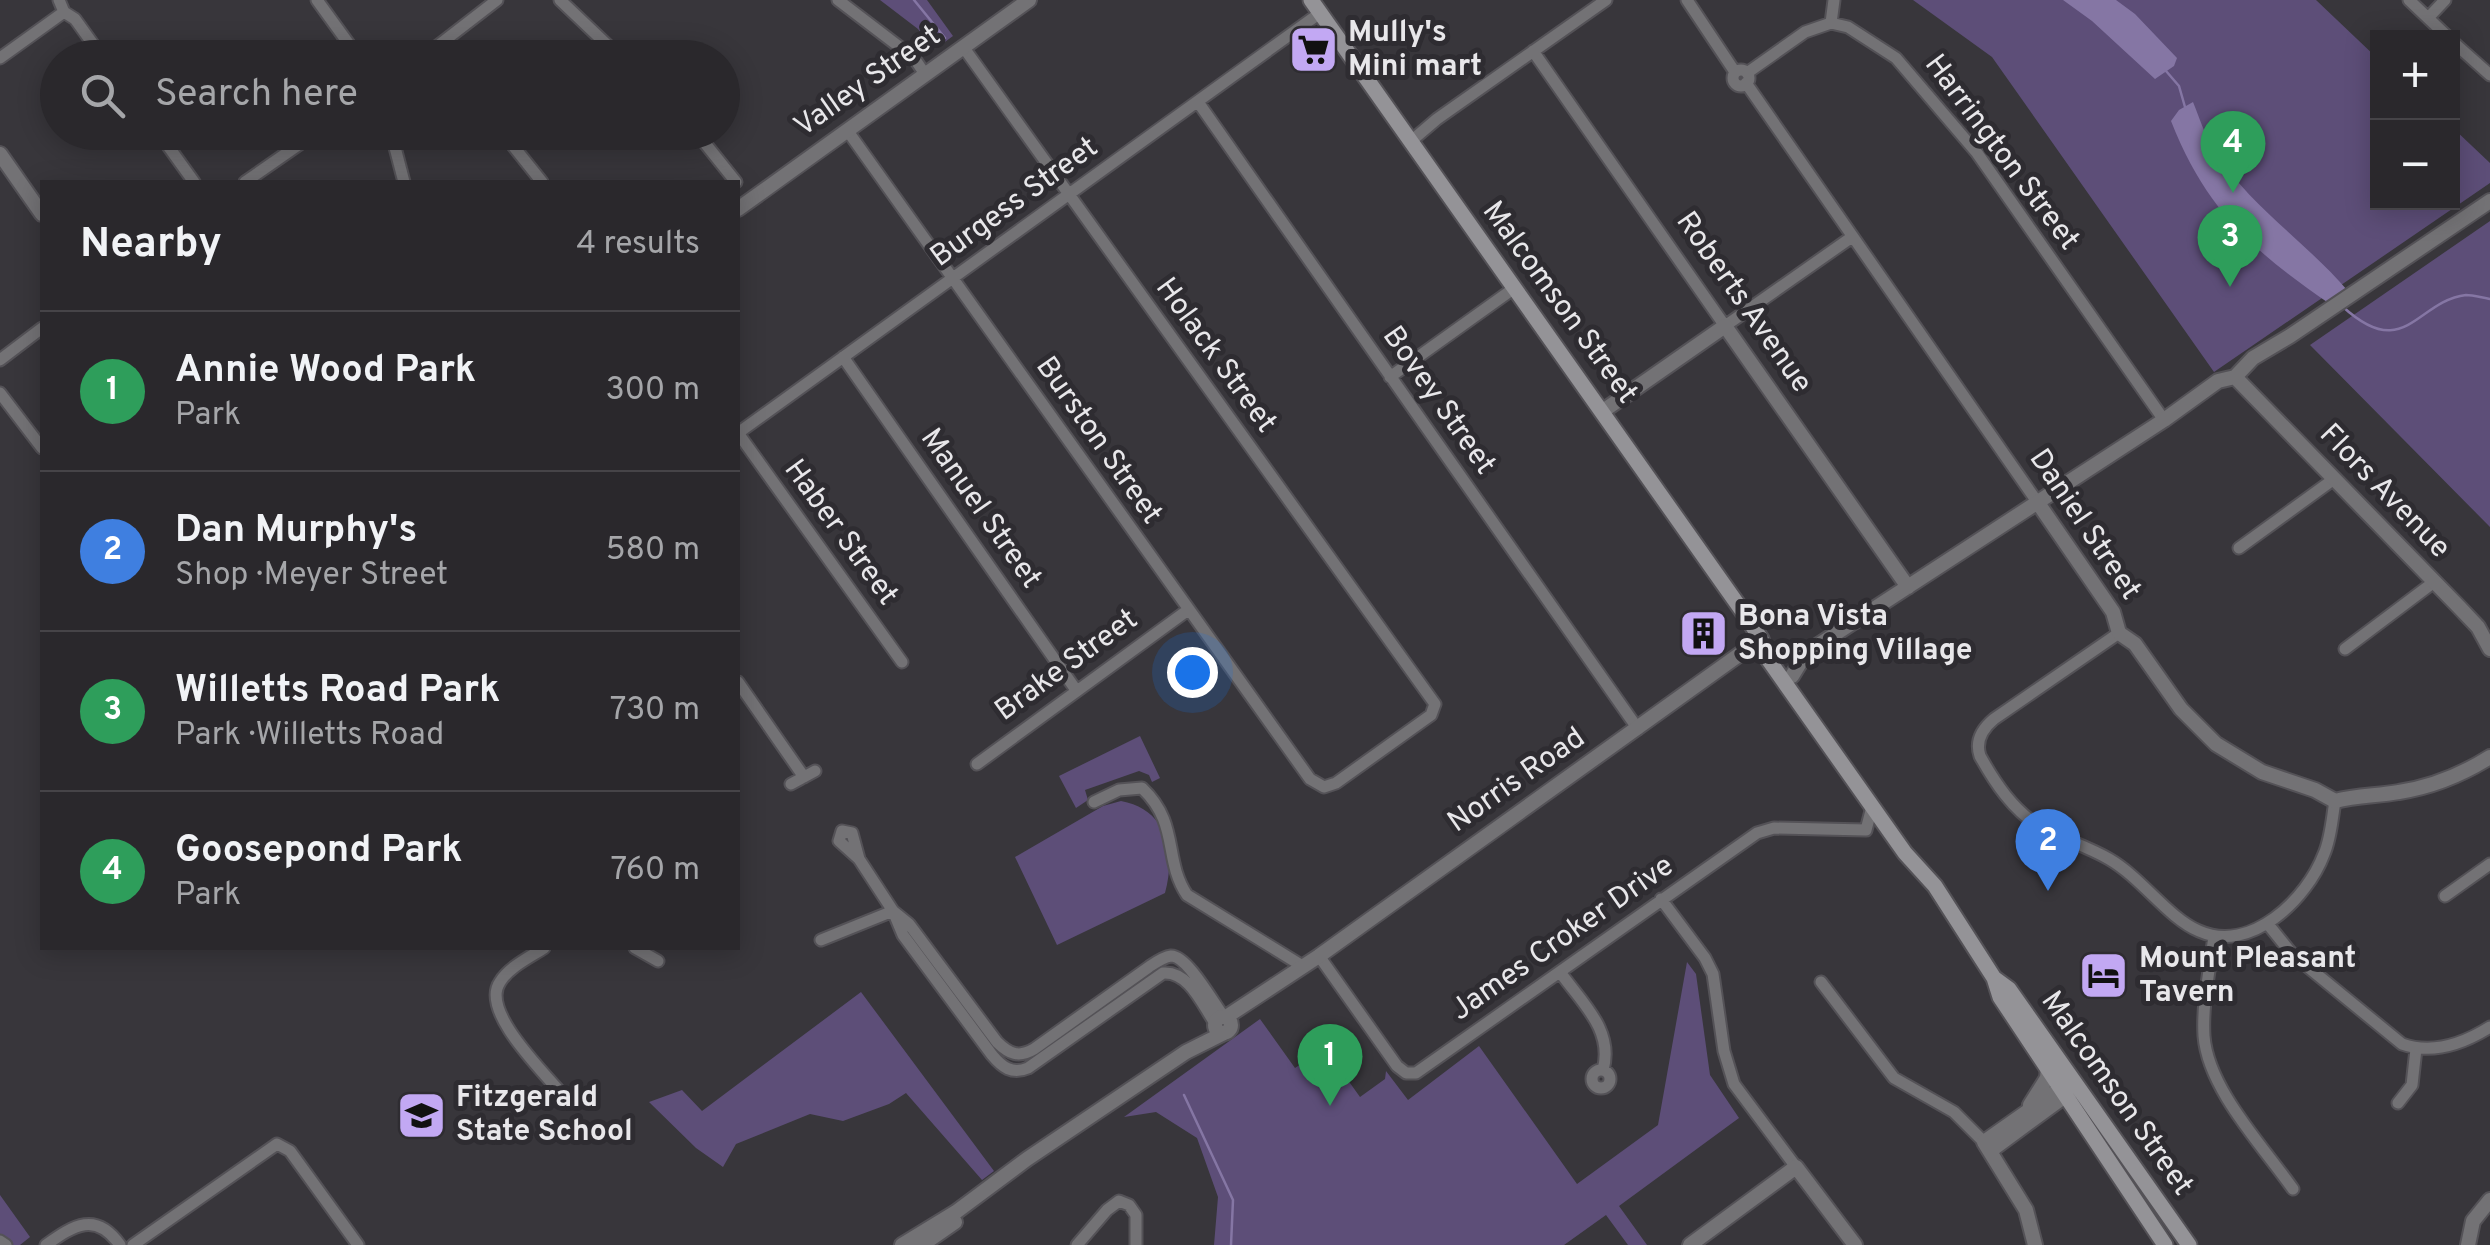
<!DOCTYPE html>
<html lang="en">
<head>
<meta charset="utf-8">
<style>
  body { margin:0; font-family:Overpass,sans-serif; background:#363438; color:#f1f3f6 }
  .controls { position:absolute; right:30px; top:30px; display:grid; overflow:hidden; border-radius:0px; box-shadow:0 5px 25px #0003 }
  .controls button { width:90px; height:90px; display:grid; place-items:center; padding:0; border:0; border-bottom:2px solid #464448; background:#2a282c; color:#f1f3f6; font:50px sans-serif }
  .you { position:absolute; left:1192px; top:672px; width:35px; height:35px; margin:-25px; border:8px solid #fff; border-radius:50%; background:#1a73e8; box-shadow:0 0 0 15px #1a73e833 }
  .badge { display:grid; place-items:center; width:65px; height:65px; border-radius:50%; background:#c2a8f3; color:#fff; font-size:32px; font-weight:700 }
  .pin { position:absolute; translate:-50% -82px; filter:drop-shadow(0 2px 5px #0008) }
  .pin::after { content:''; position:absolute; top:52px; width:35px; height:30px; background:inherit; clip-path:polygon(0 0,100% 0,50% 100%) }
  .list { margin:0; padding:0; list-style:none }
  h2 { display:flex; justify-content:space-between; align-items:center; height:130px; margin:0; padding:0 40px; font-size:42px }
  h2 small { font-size:32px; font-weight:400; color:#a5a6a9 }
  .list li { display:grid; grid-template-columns:65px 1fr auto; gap:30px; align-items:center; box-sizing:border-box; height:160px; padding:0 40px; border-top:2px solid #464448 }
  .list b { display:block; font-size:38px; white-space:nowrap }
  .list p { margin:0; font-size:32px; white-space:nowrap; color:#a5a6a9 }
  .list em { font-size:32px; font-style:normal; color:#a5a6a9 }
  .icon { flex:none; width:55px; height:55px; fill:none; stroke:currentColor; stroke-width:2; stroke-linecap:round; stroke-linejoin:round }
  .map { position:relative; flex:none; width:2490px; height:1245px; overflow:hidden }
  .search { position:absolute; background:#2a282c; box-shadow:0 5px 25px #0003; left:40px; top:40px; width:700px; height:110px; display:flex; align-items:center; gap:25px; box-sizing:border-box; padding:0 35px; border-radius:55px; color:#a5a6a9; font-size:38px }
  .panel { position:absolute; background:#2a282c; box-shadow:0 5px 25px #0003; left:40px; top:180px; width:700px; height:770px; border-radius:0px }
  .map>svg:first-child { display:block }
  .green { fill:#5d4e78 }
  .water { fill:#8576a4 }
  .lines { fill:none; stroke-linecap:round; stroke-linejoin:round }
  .stream { stroke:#8576a4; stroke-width:2.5 }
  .minor-casing { stroke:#545257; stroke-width:15 }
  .tertiary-casing { stroke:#545257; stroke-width:18 }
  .secondary-casing { stroke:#545257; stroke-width:19 }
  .minor { stroke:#737275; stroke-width:11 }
  .tertiary { stroke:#737275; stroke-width:14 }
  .secondary { stroke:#949397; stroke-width:15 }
  .labels { text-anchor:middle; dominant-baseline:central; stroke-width:10; stroke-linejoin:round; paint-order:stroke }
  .poi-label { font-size:30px; font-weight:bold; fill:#e8e7ea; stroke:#2e2c31; text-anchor:start }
  .street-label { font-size:30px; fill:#e8e7ea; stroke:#2e2c31 }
</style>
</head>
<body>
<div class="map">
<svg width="2490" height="1245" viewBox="0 0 2490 1245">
  <rect width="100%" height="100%" fill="#38363b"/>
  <path class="green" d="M 880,0 L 927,0 L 953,36 L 938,47 L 930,45 L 918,29 Z
    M 1913,0 L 2316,0 L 2377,58 L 2378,202 L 2452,202 L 2453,128 L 2490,163 L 2490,183 L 2214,372 L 1992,57 Z
    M 2490,221 L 2490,527 L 2310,345 Z
    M 1140,736 L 1160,778 L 1152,782 L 1149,775 L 1139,771 L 1085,790 L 1088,800 L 1076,808 L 1059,776 Z
    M 1121,801 C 1168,810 1176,852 1165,893 L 1057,945 L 1015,857 L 1103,806 Z
    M 1687,962 L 1696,974 L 1710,1075 L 1739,1118 L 1619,1206 L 1647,1245 L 1628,1245 L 1606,1215 L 1564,1245 L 1214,1245 L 1218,1197 L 1197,1138 L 1156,1112 L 1124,1117 L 1260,1019 L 1295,1068 L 1325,1048 L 1360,1097 L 1385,1079 L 1386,1071 L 1408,1100 L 1479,1046 L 1577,1184 L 1658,1125 Z
    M 861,992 L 994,1171 L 982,1180 L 906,1093 L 889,1104 L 843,1121 L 810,1114 L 736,1144 L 723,1167 L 696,1148 L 649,1102 L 682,1090 L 702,1111 Z
    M 0,1195 L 30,1237 L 20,1245 L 0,1245 Z"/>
  <path class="water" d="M 2063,0 L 2116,0 L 2135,14 L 2177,58 L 2174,66 L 2155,79 L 2092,21 Z
    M 2193,102 C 2200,119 2206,139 2216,153 C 2251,207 2307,243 2348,291 L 2330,304 C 2253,251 2206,210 2171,121 L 2179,110 Z"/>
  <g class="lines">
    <path class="stream" d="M 914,0 L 945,38
      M 2166,71 L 2179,86 L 2185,107
      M 2342,306 C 2405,364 2416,301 2466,295 C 2473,295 2483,298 2490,299
      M 1184,1095 L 1233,1200 L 1231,1245"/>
    <defs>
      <path id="minor" d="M 59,0 L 64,12 L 75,19 L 103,58
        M 317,0 L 359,58
        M 560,0 L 621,58
        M 838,0 L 914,58 L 925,74
        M 1687,0 L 1735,72
        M 2409,0 L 2449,38
        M 2428,18 L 2445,0
        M 1831,23 L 1834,0
        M 2452,41 L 2490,75
        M 1533,51 L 1725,326 L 1852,237
        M 0,58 L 64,12
        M 422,58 L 497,0
        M1733 78a8 8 0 1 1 16 0a8 8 0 1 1-16 0Z
        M 1747,73 L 1805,32 L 1831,23 L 1848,27 L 1896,58 L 1977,153 L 2164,420
        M 1746,83 L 2038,503
        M 1198,102 L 1638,729
        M 847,130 L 1310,779 L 1324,787 L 1336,783 L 1431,715 L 1435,704 L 964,48
        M 158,132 L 194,182
        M 391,132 L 404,182
        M 502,132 L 542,182
        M 696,132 L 736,182
        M 1410,142 L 1437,119 L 1606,0
        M 245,182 L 317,132
        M 843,357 L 1076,690
        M 0,360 L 42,328
        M 1390,377 L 1513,289
        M 0,393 L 42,448
        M 738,433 L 1320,13
        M 738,433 L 902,662
        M 2239,548 L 2334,479
        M 2119,633 L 1994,719 C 1982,729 1975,741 1980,756 C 1995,783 2013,810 2039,826 C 2061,839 2087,846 2109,859 C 2142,878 2168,918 2199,931 C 2251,954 2307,899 2324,854 C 2331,838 2332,819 2335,801
        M 2345,649 L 2434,582
        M 738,682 L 804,777
        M 977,764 L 1188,610
        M 791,784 L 815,771
        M 1094,802 L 1119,790 L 1142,788 C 1180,824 1163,859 1187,895 L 1304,967
        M 859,859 L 852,833 L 842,831 L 839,841 L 859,859 L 893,911 L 903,935 L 992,1055 C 1002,1067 1012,1075 1028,1068 L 1163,973 C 1189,971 1202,1004 1215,1023
        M 2445,896 L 2490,864
        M 1661,899 L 1705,958 L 1713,974 L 1724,1051 L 1734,1084 L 1796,1167
        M 893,911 L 909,924 L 997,1042 C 1009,1054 1019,1058 1034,1049 L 1149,967 C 1155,963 1163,957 1171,956 C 1187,955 1214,1004 1224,1017
        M 2267,923 L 2292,954 L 2402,1044 C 2433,1055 2463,1044 2490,1027
        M 2214,936 C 2210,969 2202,1003 2204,1036 C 2208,1089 2263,1146 2293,1189
        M 821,940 L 893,911
        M 544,948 C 530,957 509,967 500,982 C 479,1012 548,1076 567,1100
        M 635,948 L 658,961
        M 1319,956 L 1397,1066 L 1406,1073 L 1416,1073 L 1757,833 L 1774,828 L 1866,830 L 1872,807
        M 1560,972 C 1582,1003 1614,1030 1603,1070
        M 1821,982 L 1894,1078 L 1954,1112 L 1984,1142
        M1592 1079a9 9 0 1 1 18 0a9 9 0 1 1-18 0Z
        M 2398,1103 L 2412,1085 L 2416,1049
        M 0,1241 L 6,1245
        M 46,1245 C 74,1225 96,1211 120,1245
        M 133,1245 L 277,1144 L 290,1151 L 358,1245
        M 1077,1245 L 1107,1210 L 1119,1201 L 1129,1205 L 1136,1215 L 1136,1245"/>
      <path id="tertiary" d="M 0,154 L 42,214
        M 738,209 L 1029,0
        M 2235,377 L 2460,608 L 2478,627 L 2490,649
        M 1603,411 L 1725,326 L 1908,587
        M 2038,503 L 2113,612 L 2119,633 L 2135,644 L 2181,709 L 2216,744 L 2262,772 L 2315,790 L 2335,801 C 2357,795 2377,796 2399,792 C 2431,787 2463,774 2490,757
        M 1792,676 L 1806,653 L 2164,420 L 2218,381 L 2235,377 L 2253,358 L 2290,336 L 2490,201
        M1215 1025a8 8 0 1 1 16 0a8 8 0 1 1-16 0Z
        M 1226,1017 L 1319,956 L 1761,639
        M 2030,1105 L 2047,1078 L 2048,1067
        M 1990,1151 L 2073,1090
        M 902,1245 L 956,1212 L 1027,1159 L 1186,1052 L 1226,1032
        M 922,1245 L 955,1222
        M 1690,1245 L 1796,1167 L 1855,1245
        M 2035,1245 L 2026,1210 L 1984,1142 L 2068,1083
        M 2468,1245 L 2473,1221 L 2490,1200"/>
      <path id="secondary" d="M 1311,0 L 1748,619 L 1761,639 L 1768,659 L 1905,853 L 1935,886 L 1994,978 L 2000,997 L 2165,1245
        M 1994,978 L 2009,989 L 2189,1245"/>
    </defs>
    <use href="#minor" class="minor-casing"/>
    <use href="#tertiary" class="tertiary-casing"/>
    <use href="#secondary" class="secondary-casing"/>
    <use href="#minor" class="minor"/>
    <use href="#tertiary" class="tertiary"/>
    <use href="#secondary" class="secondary"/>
  </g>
  <defs>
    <symbol id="supermarket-square" viewBox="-11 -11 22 22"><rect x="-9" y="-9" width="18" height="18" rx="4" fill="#c2a8f3" stroke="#2e2c31"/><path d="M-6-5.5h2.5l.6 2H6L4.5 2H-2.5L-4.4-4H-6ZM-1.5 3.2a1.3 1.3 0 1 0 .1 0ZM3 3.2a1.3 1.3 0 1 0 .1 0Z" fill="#111"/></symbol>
    <symbol id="building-square" viewBox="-11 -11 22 22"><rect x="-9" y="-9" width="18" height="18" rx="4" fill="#c2a8f3" stroke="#2e2c31"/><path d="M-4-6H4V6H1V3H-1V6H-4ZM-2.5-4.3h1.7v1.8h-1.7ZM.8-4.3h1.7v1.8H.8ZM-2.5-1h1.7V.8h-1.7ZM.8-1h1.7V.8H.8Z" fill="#111"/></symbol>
    <symbol id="hotel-square" viewBox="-11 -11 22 22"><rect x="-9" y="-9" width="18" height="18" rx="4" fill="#c2a8f3" stroke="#2e2c31"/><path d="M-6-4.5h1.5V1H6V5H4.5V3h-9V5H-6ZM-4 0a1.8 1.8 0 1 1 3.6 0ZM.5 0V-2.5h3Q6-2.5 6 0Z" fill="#111"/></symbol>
    <symbol id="school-square" viewBox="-11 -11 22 22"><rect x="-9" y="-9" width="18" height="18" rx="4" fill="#c2a8f3" stroke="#2e2c31"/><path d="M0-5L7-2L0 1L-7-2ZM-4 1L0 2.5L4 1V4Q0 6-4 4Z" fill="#111"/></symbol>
  </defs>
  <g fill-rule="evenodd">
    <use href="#supermarket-square" x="1286" y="22" width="55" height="55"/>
    <use href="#building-square" x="1676" y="606" width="55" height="55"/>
    <use href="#hotel-square" x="2076" y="948" width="55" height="55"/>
    <use href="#school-square" x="394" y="1088" width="55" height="55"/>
  </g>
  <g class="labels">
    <g class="poi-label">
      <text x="1348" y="33">Mully's<tspan x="1348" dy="34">Mini mart</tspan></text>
      <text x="1738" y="617">Bona Vista<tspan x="1738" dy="34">Shopping Village</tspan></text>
      <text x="2139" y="959">Mount Pleasant<tspan x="2139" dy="34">Tavern</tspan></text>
      <text x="456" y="1098">Fitzgerald<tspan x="456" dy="34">State School</tspan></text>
    </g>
    <g class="street-label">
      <text transform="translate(868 82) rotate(-35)">Valley Street</text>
      <text transform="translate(2001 153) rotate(53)">Harrington Street</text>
      <text transform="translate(1015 203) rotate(-36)">Burgess Street</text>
      <text transform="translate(1559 303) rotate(54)">Malcomson Street</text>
      <text transform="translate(1743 303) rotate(55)">Roberts Avenue</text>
      <text transform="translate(1215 356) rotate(54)">Holack Street</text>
      <text transform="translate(1438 401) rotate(55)">Bovey Street</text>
      <text transform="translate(1098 441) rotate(55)">Burston Street</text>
      <text transform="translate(2384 492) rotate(46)">Flors Avenue</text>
      <text transform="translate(980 509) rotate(55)">Manuel Street</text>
      <text transform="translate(2084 525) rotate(56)">Daniel Street</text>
      <text transform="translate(840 533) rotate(54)">Haber Street</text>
      <text transform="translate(1067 666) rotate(-36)">Brake Street</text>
      <text transform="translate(1517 781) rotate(-35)">Norris Road</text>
      <text transform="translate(1563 939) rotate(-35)">James Croker Drive</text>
      <text transform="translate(2116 1094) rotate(55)">Malcomson Street</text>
    </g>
  </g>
</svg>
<div class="controls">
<button>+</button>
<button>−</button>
</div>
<div class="you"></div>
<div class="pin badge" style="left:1330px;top:1106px;background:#2e9e5b">1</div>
<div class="pin badge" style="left:2048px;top:891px;background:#3f7fe0">2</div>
<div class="pin badge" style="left:2230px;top:287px;background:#2e9e5b">3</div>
<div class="pin badge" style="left:2233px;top:193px;background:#2e9e5b">4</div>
<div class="search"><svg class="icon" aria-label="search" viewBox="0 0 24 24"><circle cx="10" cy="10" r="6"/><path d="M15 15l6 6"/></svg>Search here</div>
<section class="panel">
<h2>Nearby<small>4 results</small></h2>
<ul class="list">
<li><span class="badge" style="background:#2e9e5b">1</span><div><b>Annie Wood Park</b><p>Park</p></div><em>300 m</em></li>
<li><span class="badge" style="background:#3f7fe0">2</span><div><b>Dan Murphy's</b><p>Shop · Meyer Street</p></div><em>580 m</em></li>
<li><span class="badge" style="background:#2e9e5b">3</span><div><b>Willetts Road Park</b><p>Park · Willetts Road</p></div><em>730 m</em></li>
<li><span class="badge" style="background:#2e9e5b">4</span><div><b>Goosepond Park</b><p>Park</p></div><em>760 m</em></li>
</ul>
</section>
</div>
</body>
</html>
